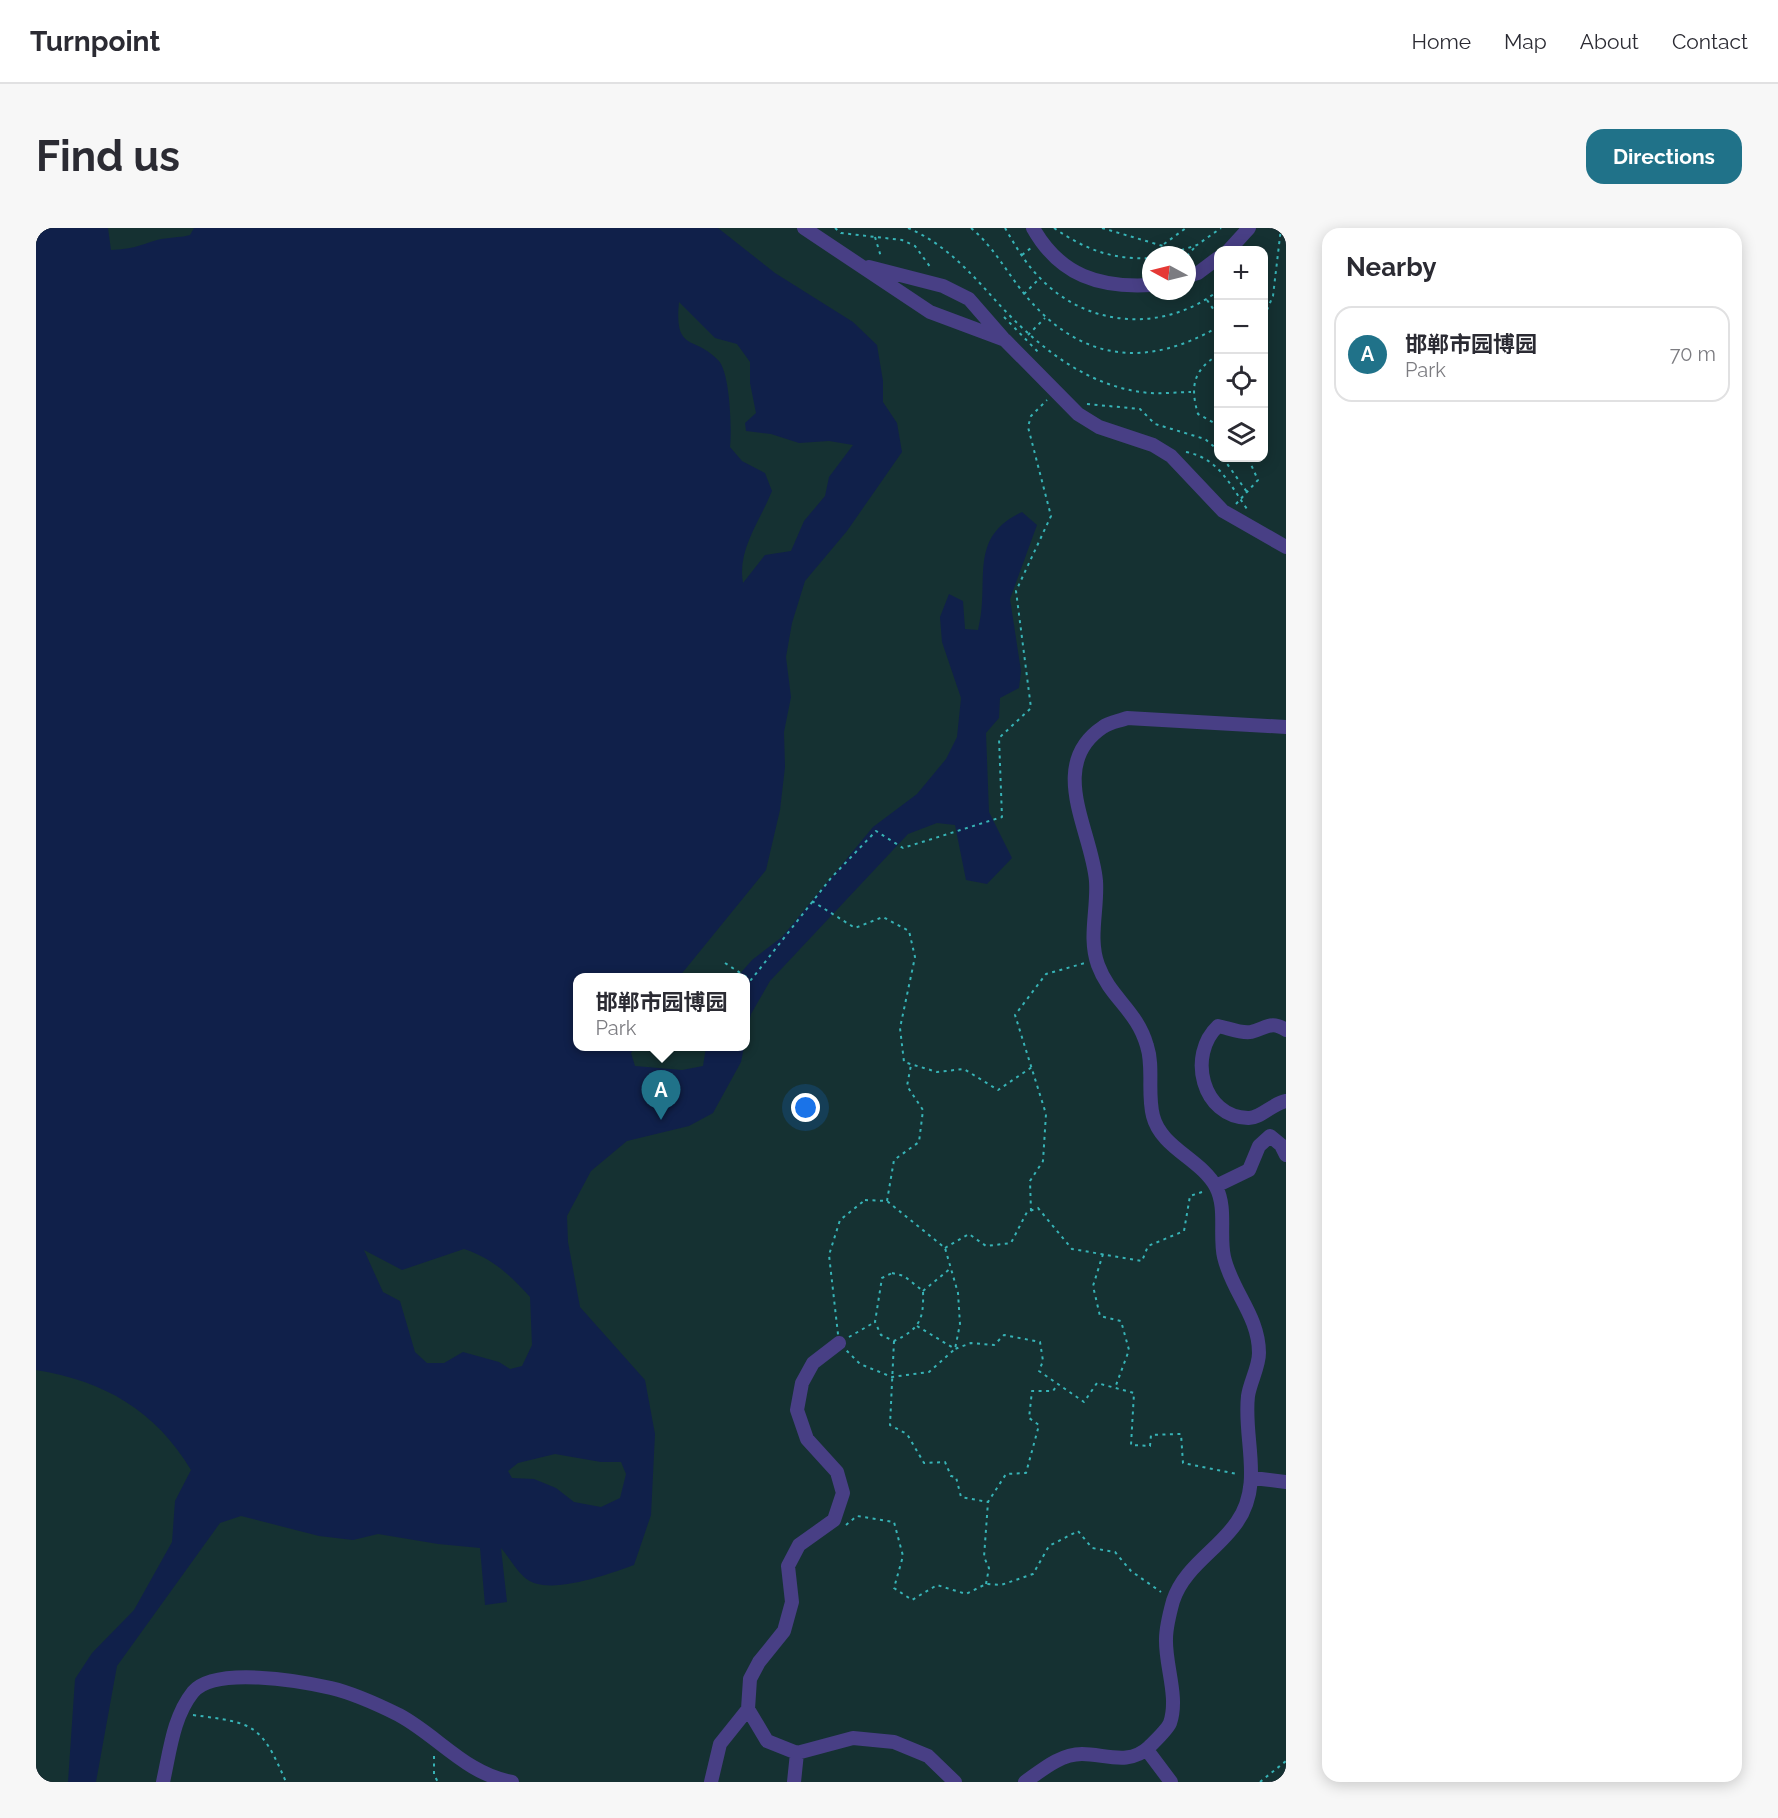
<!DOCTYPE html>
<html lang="en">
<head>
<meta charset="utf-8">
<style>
  body { margin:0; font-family:Raleway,"Noto Sans SC",sans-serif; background:#f7f7f7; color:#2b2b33 }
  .controls { position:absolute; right:18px; top:18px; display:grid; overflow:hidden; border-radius:12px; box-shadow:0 3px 15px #0003 }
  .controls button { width:54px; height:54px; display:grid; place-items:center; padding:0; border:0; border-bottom:2px solid #e1e1e2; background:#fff; color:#2b2b33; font:30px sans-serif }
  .compass { position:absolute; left:1106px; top:18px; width:54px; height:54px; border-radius:50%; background:#fff; box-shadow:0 3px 15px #0003; rotate:277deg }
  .you { position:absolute; left:770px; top:880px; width:21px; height:21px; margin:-15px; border:4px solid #fff; border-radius:50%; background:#1a73e8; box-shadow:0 0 0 9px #1a73e833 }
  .badge { display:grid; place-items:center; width:39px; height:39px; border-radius:50%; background:#207289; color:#fff; font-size:20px; font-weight:700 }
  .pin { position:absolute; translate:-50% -50px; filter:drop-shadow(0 2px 3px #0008) }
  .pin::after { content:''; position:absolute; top:32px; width:21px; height:18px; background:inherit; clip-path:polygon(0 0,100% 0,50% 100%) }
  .popup { position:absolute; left:537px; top:745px; width:177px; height:78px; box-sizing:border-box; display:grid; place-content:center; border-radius:12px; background:#fff; filter:drop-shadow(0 2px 4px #0005); font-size:20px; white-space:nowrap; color:#7c7c81 }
  .popup b { font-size:22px; color:#2b2b33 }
  .popup::after { content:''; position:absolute; left:50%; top:100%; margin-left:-12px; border:12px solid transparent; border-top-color:#fff }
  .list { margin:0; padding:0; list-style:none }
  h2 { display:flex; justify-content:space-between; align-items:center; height:78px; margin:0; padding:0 24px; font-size:26px }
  h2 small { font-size:20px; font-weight:400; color:#7c7c81 }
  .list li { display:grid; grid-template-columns:39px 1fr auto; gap:18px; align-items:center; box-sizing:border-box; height:96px; margin:0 12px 12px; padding:0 12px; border:2px solid #e1e1e2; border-radius:18px }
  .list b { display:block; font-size:22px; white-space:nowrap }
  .list p { margin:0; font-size:20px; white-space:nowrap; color:#7c7c81 }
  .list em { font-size:20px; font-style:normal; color:#7c7c81 }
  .icon { flex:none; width:33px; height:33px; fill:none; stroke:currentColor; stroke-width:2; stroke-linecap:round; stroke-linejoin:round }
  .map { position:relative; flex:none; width:1250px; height:1554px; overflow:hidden; border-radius:18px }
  header { display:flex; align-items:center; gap:36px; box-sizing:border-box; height:84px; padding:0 30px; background:#fff; border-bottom:2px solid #e1e1e2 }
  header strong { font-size:28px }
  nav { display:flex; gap:33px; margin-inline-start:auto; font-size:21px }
  .intro { display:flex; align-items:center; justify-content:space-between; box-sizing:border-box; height:144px; padding:0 36px }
  h1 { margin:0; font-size:42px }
  .button { padding:15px 27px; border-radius:18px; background:#207289; color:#fff; font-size:21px; font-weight:700 }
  main { display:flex; gap:36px; padding:0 36px }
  aside { flex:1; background:#fff; border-radius:18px; box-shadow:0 3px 15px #0003 }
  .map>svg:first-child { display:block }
  .green { fill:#153132; fill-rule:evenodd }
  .water { fill:#10204a; fill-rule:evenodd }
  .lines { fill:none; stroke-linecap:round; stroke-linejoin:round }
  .path { stroke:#37b3b6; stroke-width:2; stroke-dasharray:3 4.5; stroke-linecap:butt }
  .minor { stroke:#483f85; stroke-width:14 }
</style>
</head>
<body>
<header>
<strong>Turnpoint</strong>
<nav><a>Home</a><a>Map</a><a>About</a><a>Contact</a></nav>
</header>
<div class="intro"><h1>Find us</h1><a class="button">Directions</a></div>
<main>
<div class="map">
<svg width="1250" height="1554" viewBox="0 0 1250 1554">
  <rect width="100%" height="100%" fill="#181229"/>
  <path class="green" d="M 0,0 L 1250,0 L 1250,1554 L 0,1554 ZM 1182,22 L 1228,22 L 1228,230 L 1182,230 ZM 1115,27 L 1151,27 L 1151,63 L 1115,63 ZM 541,750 L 709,750 L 709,818 L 541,818 Z"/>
  <path class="water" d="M 0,0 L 72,0 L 75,22 C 96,21 102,18 121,12 C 132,9 143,10 154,7 L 158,0 L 682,0 L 739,45 L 817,94 L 841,117 L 847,153 L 847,174 L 861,195 L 866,224 L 811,303 L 769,353 L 756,395 L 750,429 L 755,469 L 748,504 L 749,539 L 744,582 L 730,642 L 643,749 L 541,750 L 541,818 L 599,819 L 595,825 L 599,838 L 646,842 L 667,838 L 670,819 L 708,819 L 705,834 L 677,885 L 653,898 L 591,913 L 555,943 L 531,988 L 532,1014 L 544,1079 L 609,1152 L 619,1206 L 615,1287 L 598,1337 C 573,1346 509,1370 488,1349 C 479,1341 473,1329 465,1320 L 471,1374 L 449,1377 L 444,1320 L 402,1316 L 342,1306 L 317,1312 L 283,1308 L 205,1288 L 184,1295 L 81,1438 L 60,1554 L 32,1554 L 39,1451 L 56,1425 L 98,1382 L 136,1314 L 139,1273 L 155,1242 C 119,1182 68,1153 0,1142 ZM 643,74 L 679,110 L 701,116 L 714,134 L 714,155 L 720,185 L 709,195 L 710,203 L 735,206 L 763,215 L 793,213 L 817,217 L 793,249 L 789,268 L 768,293 L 755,323 L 729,327 L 707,355 C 701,322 724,293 736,263 L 729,245 L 706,233 L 694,219 C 696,201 694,146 683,133 C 659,106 638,126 643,74 ZM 428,1021 C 456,1030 474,1047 494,1069 L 496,1117 L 486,1138 L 474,1141 L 463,1134 L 427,1124 L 408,1135 L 391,1135 L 379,1124 L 364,1073 L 347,1064 L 328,1022 L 366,1042 ZM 519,1226 L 565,1234 L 585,1234 L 590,1246 L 584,1270 L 565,1279 L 538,1274 L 520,1260 L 498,1251 L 476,1250 L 472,1243 L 482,1235 Z
    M 986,284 L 1001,297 L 974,371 L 985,443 L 983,460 L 964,470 L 963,490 L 950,505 L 953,584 L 976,630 L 951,656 L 930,652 L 919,597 L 901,595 L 872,606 L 734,753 L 715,786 L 709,814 L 709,750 L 701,749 L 716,732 L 746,709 L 837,599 L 881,566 L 910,531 L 921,509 L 925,470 L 906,414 L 904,389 L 913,366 L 927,373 L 929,401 L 942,402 C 955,354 930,310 986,284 Z"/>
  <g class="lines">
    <path class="path" d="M 799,0 L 805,5 L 866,12 L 879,18 L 895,40
      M 872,0 C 908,15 935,45 960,73 C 1000,117 1051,160 1114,165 C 1128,166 1142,164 1155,164
      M 935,0 C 958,19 971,45 990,68 C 1044,133 1110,141 1182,99
      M 969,0 C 979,17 989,35 1003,49 C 1051,100 1127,105 1182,63
      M 1018,0 C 1050,22 1077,32 1115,30
      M 1066,0 L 1144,23
      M 839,9 L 845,29
      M 1128,16 L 1150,0
      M 986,27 L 995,20
      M 1131,27 L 1161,17 L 1185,0
      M 1151,28 L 1159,19
      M 988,66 L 1003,51
      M 1171,72 L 1182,88
      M 968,89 L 1004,126
      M 1228,89 L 1237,68 L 1245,0
      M 992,107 L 1009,90
      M 1182,127 C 1157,142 1154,159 1162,186 L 1182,197
      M 1051,176 L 1104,181 L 1119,196 L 1169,211 L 1182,222
      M 1150,224 C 1182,230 1193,255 1211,281
      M 1187,230 L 1211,264
      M 1200,276 L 1222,252 L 1212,230
      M 776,673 L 819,700 L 847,689 L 873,703 L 879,729 L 864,800 L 868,834 L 901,844 L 928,841 L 962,862 L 996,839
      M 689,735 L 715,752 L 795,650 L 840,603 L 867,620 L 966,589 L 963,510 L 995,480 L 980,363 L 1015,288 L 992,199 L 995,188 L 1011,172
      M 829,972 L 851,973 L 909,1020 L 922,1065 L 924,1096 L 919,1121 L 893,1144 L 856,1149 L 824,1136 L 803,1115 L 793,1027 L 804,992 Z
      M 851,973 L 858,932 L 883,914 L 887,882 L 871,858 L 875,837
      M 995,983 L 994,953 L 1007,933 L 1010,886 L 979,787 L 1010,746 L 1049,735
      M 909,1020 L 933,1006 L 950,1018 L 975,1015 L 991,984 L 1002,980 L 1036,1021 L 1106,1033 L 1112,1018 L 1148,1003 L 1154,968 L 1166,964
      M 1067,1026 L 1057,1058 L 1064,1088 L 1085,1093 L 1093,1122 L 1079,1160
      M 856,1045 L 868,1048 L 887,1063 C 888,1091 884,1101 858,1113 L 845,1107 L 839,1094 L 846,1050 Z
      M 887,1063 L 915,1040
      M 881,1098 L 919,1121 L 935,1115 L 958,1117 L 968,1107 L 1004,1114 L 1007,1133 L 1003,1143 L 1048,1174 L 1061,1155 L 1098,1165 L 1095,1217 L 1114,1218 L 1115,1207 L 1145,1206 L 1147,1235 L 1201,1246
      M 813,1109 L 839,1094
      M 858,1113 L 854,1197 L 871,1206 L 888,1235 L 909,1234 L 915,1248 L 920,1249 L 925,1269 L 952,1274
      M 810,1297 L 821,1288 L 858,1294 L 867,1328 L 858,1360 L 876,1372 L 901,1357 L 930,1366 L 950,1356 L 965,1357 L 997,1346 L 1013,1318 L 1042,1303 L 1056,1320 L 1079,1324 L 1095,1343 L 1125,1364
      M 950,1356 L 953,1340 L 948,1329 L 952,1274 L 970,1246 L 990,1245 L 1003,1197 L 993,1190 L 996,1163 L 1017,1163 L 1022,1156
      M 157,1487 C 219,1495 225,1496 250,1554
      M 398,1528 L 398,1547 L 402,1554
      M 1224,1554 L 1250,1533"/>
    <path class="minor" d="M 768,0 L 894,84 L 969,112 L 1042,186 L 1063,199 L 1117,217 L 1135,228 L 1187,283 L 1250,319
      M 997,0 C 1024,48 1064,60 1115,57
      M 1193,22 L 1213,0
      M 833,39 L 907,58 L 933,71 L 967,110
      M 1151,48 L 1162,45 L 1182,30
      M 1250,802 C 1235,792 1231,800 1215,804 C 1206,806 1192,800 1182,798 C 1151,827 1166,889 1212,890 C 1224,891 1237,875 1250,873
      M 1180,958 L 1213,942 L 1223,918 L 1234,908 L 1245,917 L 1250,927
      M 803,1115 L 777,1135 L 766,1155 L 761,1182 L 771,1211 L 801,1244 L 807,1265 L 798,1292 L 763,1317 L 752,1338 L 756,1374 L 748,1403 L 723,1434 L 714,1451 L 712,1481 L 731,1513 L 761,1525 L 817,1510 L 858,1514 L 892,1528 L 919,1554
      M 1217,1250 L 1250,1254
      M 1111,1522 L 1135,1554
      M 127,1554 C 134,1523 137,1489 157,1464 C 179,1438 264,1453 295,1460 C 316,1465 343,1477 363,1487 C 402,1508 430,1546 476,1554
      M 675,1554 L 684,1516 L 712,1481
      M 758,1554 L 761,1525
      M 989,1554 C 1006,1542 1024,1526 1046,1526 C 1069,1526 1093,1538 1113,1519 C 1119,1513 1131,1502 1134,1495 C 1143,1469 1129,1437 1130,1411 C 1130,1400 1134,1384 1137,1373 C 1148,1339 1182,1322 1201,1294 C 1228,1255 1207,1211 1212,1168 C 1214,1154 1223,1139 1223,1125 C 1223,1088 1196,1064 1188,1029 C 1183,1007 1191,980 1180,959 C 1165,931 1125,920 1117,888 C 1111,865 1118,839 1111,818 C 1101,782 1074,770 1062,737 C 1052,710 1062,681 1060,653 C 1056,603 1010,537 1067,499 C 1074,494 1084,493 1091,490 L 1250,499"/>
  </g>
</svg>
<div class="controls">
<button>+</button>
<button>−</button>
<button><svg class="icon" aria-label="locate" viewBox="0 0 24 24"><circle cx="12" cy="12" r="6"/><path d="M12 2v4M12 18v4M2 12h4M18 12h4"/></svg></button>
<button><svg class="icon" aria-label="layers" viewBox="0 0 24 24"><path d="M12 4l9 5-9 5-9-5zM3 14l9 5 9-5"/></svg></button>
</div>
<svg class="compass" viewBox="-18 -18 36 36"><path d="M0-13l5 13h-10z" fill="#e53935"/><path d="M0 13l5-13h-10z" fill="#7c7c81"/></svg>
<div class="you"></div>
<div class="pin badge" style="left:625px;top:892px">A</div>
<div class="popup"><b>邯郸市园博园</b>Park</div>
</div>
<aside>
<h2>Nearby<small></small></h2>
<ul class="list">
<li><span class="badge">A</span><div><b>邯郸市园博园</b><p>Park</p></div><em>70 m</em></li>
</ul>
</aside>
</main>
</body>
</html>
